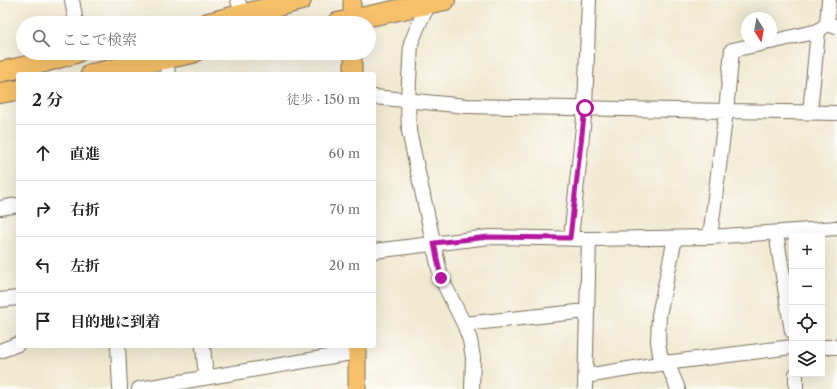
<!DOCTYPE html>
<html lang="ja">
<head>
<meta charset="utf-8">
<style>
  body { margin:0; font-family:"Libre Caslon Text","Noto Serif JP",serif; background:#f6f6f6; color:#202124 }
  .controls { position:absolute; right:12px; bottom:12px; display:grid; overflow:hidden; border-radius:4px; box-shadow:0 4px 16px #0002 }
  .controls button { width:36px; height:36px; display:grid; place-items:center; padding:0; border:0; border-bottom:1px solid #e0e0e0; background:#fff; color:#202124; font:20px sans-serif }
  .compass { position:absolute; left:741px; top:12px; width:36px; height:36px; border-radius:50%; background:#fff; box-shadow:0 4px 16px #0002; rotate:169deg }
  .stop { position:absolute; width:12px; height:12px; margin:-9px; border:3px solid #b5179e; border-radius:50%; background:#fff }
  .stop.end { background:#b5179e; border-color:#fff; box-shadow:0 1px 4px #0008 }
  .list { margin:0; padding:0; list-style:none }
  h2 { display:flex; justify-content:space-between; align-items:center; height:52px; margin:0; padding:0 16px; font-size:17px }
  h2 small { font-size:13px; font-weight:400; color:#757577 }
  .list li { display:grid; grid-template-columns:26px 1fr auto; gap:12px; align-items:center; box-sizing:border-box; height:56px; padding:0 16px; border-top:1px solid #e0e0e0 }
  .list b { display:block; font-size:15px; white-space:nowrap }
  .list em { font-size:13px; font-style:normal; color:#757577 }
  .icon { flex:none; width:22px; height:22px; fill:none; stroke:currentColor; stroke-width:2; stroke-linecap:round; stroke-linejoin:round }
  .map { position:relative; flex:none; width:837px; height:389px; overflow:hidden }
  .search { position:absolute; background:#fff; box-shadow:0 4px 16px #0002; left:16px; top:16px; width:360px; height:44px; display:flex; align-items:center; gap:10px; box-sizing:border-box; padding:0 14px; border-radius:22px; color:#757577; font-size:15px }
  .panel { position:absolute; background:#fff; box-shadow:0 4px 16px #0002; left:16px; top:72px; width:360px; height:276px; border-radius:4px }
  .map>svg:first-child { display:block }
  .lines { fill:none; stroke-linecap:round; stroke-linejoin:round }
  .minor-casing { stroke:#7b6d5d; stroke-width:16 }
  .major-casing { stroke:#7b6d5d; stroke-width:19 }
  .highway-casing { stroke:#7b6d5d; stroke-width:22 }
  .minor { stroke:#fff; stroke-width:14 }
  .major { stroke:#f6c16b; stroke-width:17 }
  .highway { stroke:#f6c16b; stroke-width:20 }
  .route { stroke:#b5179e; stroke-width:5 }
</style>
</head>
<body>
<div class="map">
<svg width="837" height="389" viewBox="0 0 837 389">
  <rect width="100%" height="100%" fill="#fdfcf7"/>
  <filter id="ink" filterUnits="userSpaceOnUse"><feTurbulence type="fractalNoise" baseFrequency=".025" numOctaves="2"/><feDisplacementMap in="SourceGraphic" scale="8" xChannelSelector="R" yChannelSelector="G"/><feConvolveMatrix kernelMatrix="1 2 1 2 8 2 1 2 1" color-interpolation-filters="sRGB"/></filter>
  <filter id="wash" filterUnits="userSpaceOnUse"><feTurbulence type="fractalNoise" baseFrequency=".012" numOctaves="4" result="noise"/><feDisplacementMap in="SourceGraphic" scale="16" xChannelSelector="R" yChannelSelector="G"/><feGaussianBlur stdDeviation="0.9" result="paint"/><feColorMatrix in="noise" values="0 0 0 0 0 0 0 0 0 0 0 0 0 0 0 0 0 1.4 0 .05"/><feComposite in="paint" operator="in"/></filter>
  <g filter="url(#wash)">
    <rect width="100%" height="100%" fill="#f1ead2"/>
  </g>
  <g filter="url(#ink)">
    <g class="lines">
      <defs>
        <path id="minor" d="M 72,0 L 76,23
          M 238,0 L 242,15
          M 430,0 L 430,3 L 421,19 L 411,43 L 408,101 L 409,131 L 441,278 L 464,324 L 470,340 L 473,358 L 472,389
          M 827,24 L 829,0
          M 771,42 L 818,31 L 827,24 L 837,27
          M 166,59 L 168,74
          M 374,97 L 466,106 L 837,113
          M 810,112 L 818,31
          M 0,208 L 18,205
          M 776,233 L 792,331
          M 710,237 L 726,111 L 732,50 L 769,42
          M 571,238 L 585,108 L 589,0
          M 675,238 L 659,315 L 658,341 L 660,355 L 671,372 L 678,389
          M 374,251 L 489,237 L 589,239 L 710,237 L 837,228
          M 0,300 L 18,298
          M 464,324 L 587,311
          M 118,346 L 120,389
          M 203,346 L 206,377
          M 822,347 L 837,347
          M 0,351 L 18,344
          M 796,374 L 796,389
          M 586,376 L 665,363 L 792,347
          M 139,389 L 357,352
          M 585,389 L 589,239"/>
        <path id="major" d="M 352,0 L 352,23
          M 353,53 L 353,74
          M 357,346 L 357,389"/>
        <path id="highway" d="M 208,23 L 301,0
          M 337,23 L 445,0
          M 0,72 L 41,63 L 76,53
          M 91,74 L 193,53
          M 0,93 L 18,90"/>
      </defs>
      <use href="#minor" class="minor-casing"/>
      <use href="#major" class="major-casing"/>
      <use href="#highway" class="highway-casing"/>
      <use href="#minor" class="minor"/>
      <use href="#major" class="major"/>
      <use href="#highway" class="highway"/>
    </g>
  </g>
  <g class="lines" filter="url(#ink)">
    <path class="route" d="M 441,278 L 434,243 L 489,237 L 570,238 L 585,108"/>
  </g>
</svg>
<div class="controls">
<button>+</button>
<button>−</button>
<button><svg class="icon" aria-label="locate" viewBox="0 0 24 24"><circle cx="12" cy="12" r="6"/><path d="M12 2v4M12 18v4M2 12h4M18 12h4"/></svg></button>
<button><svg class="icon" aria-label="layers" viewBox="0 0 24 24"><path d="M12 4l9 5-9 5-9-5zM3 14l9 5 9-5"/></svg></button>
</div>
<svg class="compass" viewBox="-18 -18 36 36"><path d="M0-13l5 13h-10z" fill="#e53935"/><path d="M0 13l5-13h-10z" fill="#757577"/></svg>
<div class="stop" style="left:585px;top:108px"></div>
<div class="stop end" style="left:441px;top:278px"></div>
<div class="search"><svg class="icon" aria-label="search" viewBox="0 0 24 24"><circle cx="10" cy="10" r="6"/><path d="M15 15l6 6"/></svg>ここで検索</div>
<section class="panel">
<h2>2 分<small>徒歩 · 150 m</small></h2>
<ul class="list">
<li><svg class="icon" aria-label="ahead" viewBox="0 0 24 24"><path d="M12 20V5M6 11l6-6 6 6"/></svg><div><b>直進</b></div><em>60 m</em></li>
<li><svg class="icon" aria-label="right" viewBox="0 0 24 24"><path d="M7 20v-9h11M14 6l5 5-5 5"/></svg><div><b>右折</b></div><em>70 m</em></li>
<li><svg class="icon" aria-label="left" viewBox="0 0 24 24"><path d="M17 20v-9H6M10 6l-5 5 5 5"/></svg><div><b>左折</b></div><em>20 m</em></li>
<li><svg class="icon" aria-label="arrive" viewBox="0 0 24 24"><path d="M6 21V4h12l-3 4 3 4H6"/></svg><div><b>目的地に到着</b></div></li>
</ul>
</section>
</div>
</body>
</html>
